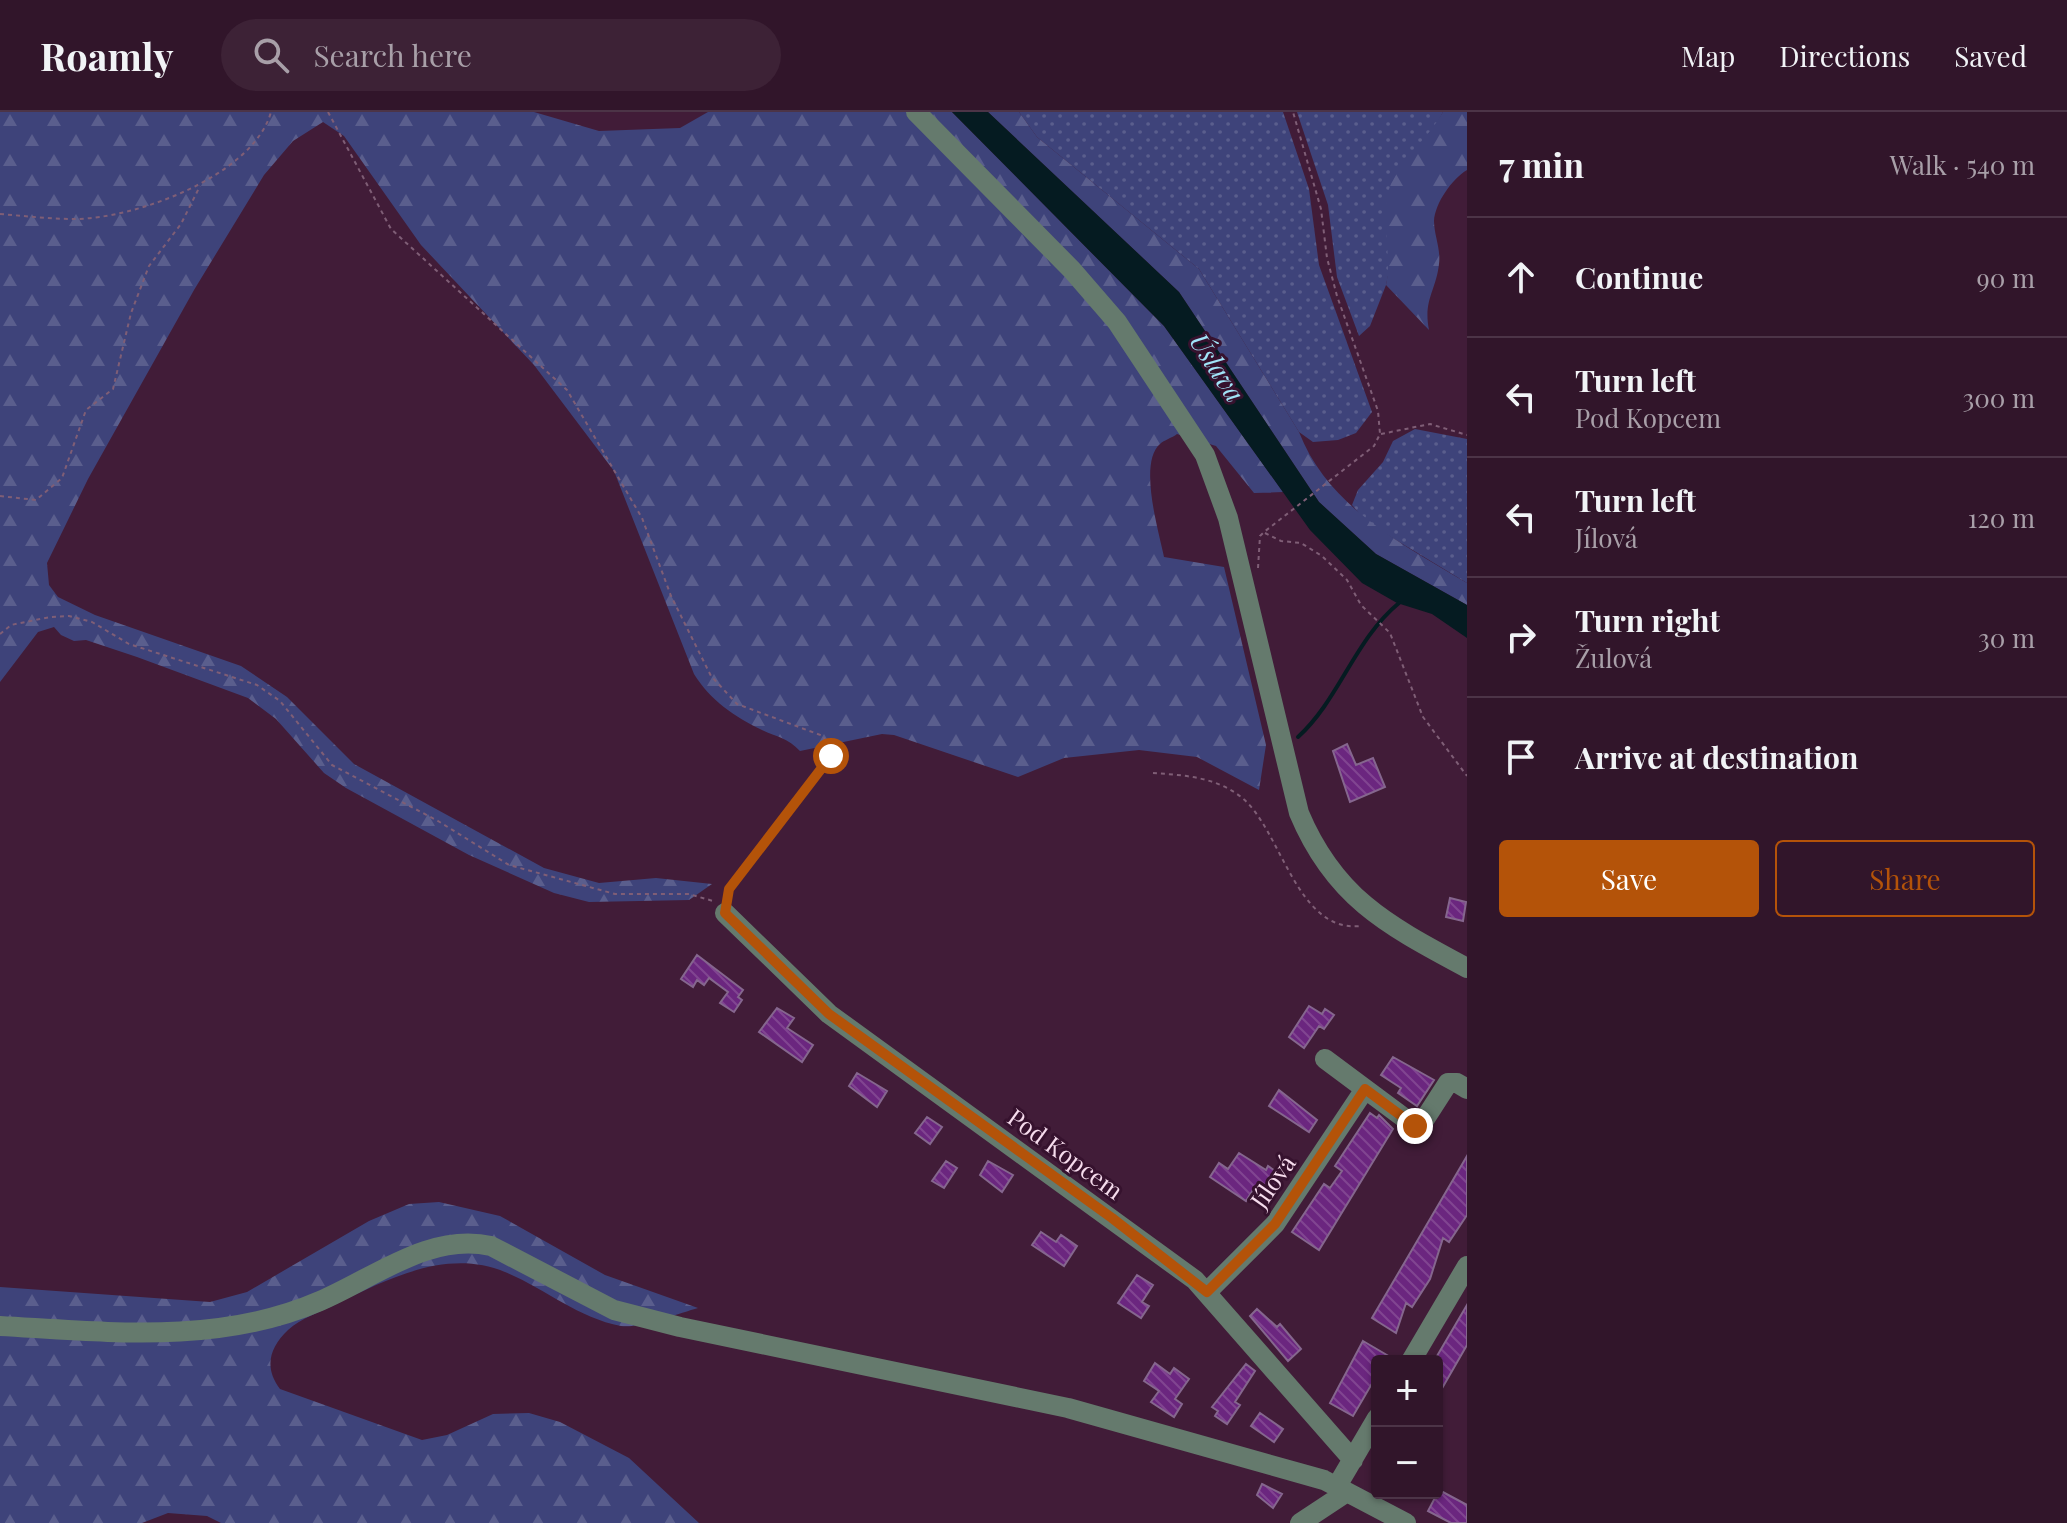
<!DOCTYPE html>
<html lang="en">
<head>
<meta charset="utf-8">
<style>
  body { margin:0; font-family:"Playfair Display",serif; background:#3d2236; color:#f1f3f6 }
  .controls { position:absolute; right:24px; bottom:24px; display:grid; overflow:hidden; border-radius:8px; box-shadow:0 2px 6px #0004 }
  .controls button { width:72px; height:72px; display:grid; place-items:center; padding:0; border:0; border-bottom:2px solid #4c3447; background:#31152a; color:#f1f3f6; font:40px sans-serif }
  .stop { position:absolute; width:24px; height:24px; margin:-18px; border:6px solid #b45309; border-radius:50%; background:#fff }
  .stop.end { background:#b45309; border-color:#fff; box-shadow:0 2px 8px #0008 }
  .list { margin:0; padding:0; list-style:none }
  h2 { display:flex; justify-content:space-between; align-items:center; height:104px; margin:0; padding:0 32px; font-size:34px }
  h2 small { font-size:26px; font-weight:400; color:#a89fa8 }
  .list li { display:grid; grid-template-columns:52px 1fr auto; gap:24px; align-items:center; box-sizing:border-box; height:120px; padding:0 32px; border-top:2px solid #4c3447 }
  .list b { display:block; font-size:30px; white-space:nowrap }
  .list p { margin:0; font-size:26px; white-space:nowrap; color:#a89fa8 }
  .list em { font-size:26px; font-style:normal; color:#a89fa8 }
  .actions { display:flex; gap:16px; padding:24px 32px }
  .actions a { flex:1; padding:18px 0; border:2px solid #b45309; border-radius:8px; text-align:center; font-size:28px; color:#b45309 }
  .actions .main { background:#b45309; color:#fff }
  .icon { flex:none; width:44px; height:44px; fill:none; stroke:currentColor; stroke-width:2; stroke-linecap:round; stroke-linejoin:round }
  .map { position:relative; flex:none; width:1467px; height:1411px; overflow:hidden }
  header { display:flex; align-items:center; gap:48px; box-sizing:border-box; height:112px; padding:0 40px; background:#31152a; border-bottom:2px solid #4c3447 }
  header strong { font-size:38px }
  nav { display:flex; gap:44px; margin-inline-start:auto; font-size:28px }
  .search { width:560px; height:72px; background:#3d2236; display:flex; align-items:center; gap:20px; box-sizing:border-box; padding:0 28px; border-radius:44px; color:#a89fa8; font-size:30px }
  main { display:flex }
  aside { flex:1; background:#31152a }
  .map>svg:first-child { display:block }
  .grass { fill:url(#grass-dots) }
  .forest { fill:url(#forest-firs) }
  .water { fill:#051b21 }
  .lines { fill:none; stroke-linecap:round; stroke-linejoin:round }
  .stream { stroke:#051b21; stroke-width:4 }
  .building { fill:url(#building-back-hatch); stroke:#85668e; stroke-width:2 }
  .path { stroke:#7f5e76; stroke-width:2; stroke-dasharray:4 4; stroke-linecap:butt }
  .minor { stroke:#657a6d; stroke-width:20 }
  .route { stroke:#b45309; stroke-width:10 }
  .labels { text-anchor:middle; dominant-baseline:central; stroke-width:6; stroke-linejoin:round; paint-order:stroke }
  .street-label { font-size:24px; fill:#f6dced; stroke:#36122e }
  .water-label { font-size:26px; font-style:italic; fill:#a1e4f8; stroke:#36122e }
</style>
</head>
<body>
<header>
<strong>Roamly</strong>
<div class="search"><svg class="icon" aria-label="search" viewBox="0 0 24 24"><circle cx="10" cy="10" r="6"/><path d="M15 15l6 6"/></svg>Search here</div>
<nav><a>Map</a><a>Directions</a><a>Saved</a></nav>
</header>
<main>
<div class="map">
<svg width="1467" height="1411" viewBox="0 0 1467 1411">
  <defs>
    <pattern id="grass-dots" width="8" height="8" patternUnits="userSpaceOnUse" patternTransform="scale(2)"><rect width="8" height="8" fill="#3e437a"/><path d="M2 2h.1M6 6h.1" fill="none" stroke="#5a5e8d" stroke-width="1.8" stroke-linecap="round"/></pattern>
    <pattern id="forest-firs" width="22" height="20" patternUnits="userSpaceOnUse" patternTransform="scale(2)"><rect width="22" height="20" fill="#3e437a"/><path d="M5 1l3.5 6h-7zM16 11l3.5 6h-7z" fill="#5a5e8d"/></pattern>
    <pattern id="building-back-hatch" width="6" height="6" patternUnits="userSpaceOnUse" patternTransform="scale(2)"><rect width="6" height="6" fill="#6b267f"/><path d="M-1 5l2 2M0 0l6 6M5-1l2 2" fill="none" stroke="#814591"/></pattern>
  </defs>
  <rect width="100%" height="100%" fill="#411c38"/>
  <path class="grass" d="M 1019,0 L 1283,0 L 1309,77 L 1319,153 L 1372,300 L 1356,321 L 1338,328 L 1313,330 L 1299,320 L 1199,157 L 1037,25 Z
    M 1297,0 L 1443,0 L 1431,22 L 1406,50 L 1387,112 L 1390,154 L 1386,173 L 1370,214 L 1359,224 L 1337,165 L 1328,93 Z
    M 1415,317 L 1467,327 L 1467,471 L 1368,411 L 1352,393 L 1358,378 L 1383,350 L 1393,329 Z"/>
  <path class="forest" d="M 0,0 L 534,0 L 599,19 L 680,16 L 708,0 L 952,0 L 1164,214 L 1283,380 L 1254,381 L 1216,334 L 1177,322 C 1172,326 1164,328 1160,332 C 1138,351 1159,420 1164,445 L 1224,455 L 1266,633 L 1259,678 L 1197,645 L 1139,638 L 1064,646 L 1018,665 L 894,623 L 882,622 L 800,639 C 788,626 777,625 762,618 C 735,605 710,588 694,562 L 614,359 L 534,253 L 421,133 L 344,24 L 323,10 L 293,29 L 264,63 L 194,178 L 88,367 L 47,451 L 49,473 L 58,485 L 95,503 L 241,554 L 287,585 L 354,652 L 544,756 L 599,771 L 656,766 L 712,772 L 689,788 L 589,790 L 554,781 L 469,743 L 346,676 L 324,661 L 276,607 L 248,586 L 137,545 L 86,528 L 74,529 L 61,523 L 54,515 L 38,520 L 0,570 Z
    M 988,0 L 1019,0 L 1037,25 L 1199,157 L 1299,320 C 1328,395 1402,432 1467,471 L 1467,493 L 1376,442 L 1319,390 L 1179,180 Z
    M 1443,0 L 1467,0 L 1467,58 C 1452,67 1435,91 1434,109 C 1434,123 1441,137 1439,152 C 1436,179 1423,188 1429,218 L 1386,173 C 1393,142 1378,101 1391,72 C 1404,46 1428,26 1443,0 Z
    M 439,1090 L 500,1104 L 605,1163 L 698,1196 C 680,1201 638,1217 621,1214 C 578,1206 544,1176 505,1160 C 447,1136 388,1167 336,1192 C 321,1200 301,1206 288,1218 C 269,1236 264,1256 280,1277 L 422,1328 L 447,1323 L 493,1302 L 529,1301 L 560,1310 L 629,1346 L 699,1411 L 221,1411 L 207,1404 L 168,1401 L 142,1411 L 0,1411 L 0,1175 L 210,1190 L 247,1180 L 369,1109 L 409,1092 Z"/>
  <path class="water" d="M 952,0 L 988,0 L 1179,180 L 1319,390 L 1376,442 L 1467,493 L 1467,526 L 1432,502 L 1397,491 L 1362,471 L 1310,418 L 1164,214 Z"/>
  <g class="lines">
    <path class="stream" d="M 1298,625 C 1339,588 1355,527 1399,491"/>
  </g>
  <path class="building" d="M 1347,632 L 1356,653 L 1373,646 L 1385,675 L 1350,690 L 1333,639 Z
    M 1450,786 L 1466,790 L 1463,809 L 1446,805 Z
    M 697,843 L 743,878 L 738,885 L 742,888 L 734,900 L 720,891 L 728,880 L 709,866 L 704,873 L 697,868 L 693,875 L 681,867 Z
    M 1309,894 L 1322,902 L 1325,897 L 1334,903 L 1324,917 L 1319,914 L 1304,936 L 1289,925 Z
    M 777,896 L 794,906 L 787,916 L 813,933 L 802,950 L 759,920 Z
    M 1393,945 L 1434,968 L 1417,994 L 1398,981 L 1401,976 L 1381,963 Z
    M 857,961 L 887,979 L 877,995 L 849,974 Z
    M 1279,978 L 1317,1008 L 1309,1020 L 1269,994 Z
    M 1370,1001 L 1377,1006 L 1379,1003 L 1393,1017 L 1319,1138 L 1292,1120 L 1324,1072 L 1330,1076 L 1342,1059 L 1335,1054 Z
    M 927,1005 L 942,1015 L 930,1032 L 915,1021 Z
    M 1239,1041 L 1266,1058 L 1268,1054 L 1281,1063 L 1265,1086 L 1253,1078 L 1246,1089 L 1210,1065 L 1219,1051 L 1228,1057 Z
    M 1467,1044 L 1467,1103 L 1449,1130 L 1443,1126 L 1430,1167 L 1412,1195 L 1406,1191 L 1396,1221 L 1372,1206 Z
    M 946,1049 L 957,1056 L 944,1076 L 932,1069 Z
    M 988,1049 L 1013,1063 L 1002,1080 L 980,1063 Z
    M 1041,1120 L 1056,1130 L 1061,1123 L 1077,1134 L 1064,1154 L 1032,1133 Z
    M 1137,1163 L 1153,1173 L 1142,1190 L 1149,1194 L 1141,1206 L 1118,1191 Z
    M 1467,1193 L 1467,1233 L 1437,1285 L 1437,1244 Z
    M 1257,1197 L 1277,1215 L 1280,1212 L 1301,1237 L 1288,1249 L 1250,1204 Z
    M 1363,1229 L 1397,1249 L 1377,1249 L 1377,1263 L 1353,1304 L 1330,1291 Z
    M 1155,1251 L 1170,1262 L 1174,1256 L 1189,1267 L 1175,1287 L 1182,1292 L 1174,1305 L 1151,1290 L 1159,1279 L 1144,1269 Z
    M 1246,1252 L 1255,1259 L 1235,1290 L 1240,1293 L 1227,1312 L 1215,1304 L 1218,1299 L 1212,1295 Z
    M 1260,1301 L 1283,1317 L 1274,1330 L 1251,1314 Z
    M 1262,1372 L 1282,1382 L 1273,1396 L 1257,1383 Z
    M 1439,1378 L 1467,1393 L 1467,1411 L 1451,1411 L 1428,1399 Z"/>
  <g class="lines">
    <path class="path" d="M 328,0 L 391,117 L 567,278 L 642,406 L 671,484 L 711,564 L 737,592 L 823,624 L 831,644 L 756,741 L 728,784
      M 0,102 C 25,104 50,107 74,107 C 135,107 253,64 271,0
      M 1381,322 L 1430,312 L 1467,323
      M 0,384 L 36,388 L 62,366 L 86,298 L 113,277 L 131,201 L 149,154 L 181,112 L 200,74
      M 1265,421 L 1281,429 L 1301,431 L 1322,444 L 1347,468 L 1361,493 L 1390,521 L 1423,605 L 1467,664
      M 1258,456 L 1260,424 L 1264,420 L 1374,334 L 1380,322 L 1378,299 L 1337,184 L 1327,146 L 1321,97 L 1293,0
      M 0,522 L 11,513 L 50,505 L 69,504 L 92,510 L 129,532 L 257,573 L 280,589 L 332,653 L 438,709 L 509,753 L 615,782 L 689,782 L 713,789
      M 1153,661 C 1183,663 1216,665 1241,685 C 1281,716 1296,821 1360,814"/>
    <path class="minor" d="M 916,0 L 1072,158 L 1117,210 L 1205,343 L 1228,406 L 1299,701 C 1335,787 1389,814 1467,856
      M 725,801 L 829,902 L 1195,1168 L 1353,1348
      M 1325,947 L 1415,1014 L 1421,1013 L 1448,971 L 1457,971 L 1467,977
      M 1207,1180 L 1275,1112 L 1365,977
      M 0,1214 C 108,1220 219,1233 320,1189 C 374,1166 430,1120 491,1134 L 614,1198 L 680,1215 L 1068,1296 L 1324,1368 L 1406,1411
      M 1411,1249 L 1467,1154
      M 1337,1374 L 1377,1306
      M 1300,1411 L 1347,1380"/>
  </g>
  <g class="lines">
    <path class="route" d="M 831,644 L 729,777 L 725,801 L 829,902 L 1112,1106 L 1207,1180 L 1275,1112 L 1365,977 L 1415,1014"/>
  </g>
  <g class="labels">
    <g class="street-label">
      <text transform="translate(1066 1041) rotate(36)">Pod Kopcem</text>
      <text transform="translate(1272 1069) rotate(-55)">Jílová</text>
    </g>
    <g class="water-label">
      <text transform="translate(1218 255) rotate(57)">Úslava</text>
    </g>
  </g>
</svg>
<div class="controls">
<button>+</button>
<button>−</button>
</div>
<div class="stop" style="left:831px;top:644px"></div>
<div class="stop end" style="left:1415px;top:1014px"></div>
</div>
<aside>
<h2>7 min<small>Walk · 540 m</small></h2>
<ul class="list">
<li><svg class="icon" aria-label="ahead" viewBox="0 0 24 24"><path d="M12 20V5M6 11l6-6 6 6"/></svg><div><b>Continue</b></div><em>90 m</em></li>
<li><svg class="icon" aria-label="left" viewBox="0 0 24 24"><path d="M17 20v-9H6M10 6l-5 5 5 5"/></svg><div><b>Turn left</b><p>Pod Kopcem</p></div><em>300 m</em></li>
<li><svg class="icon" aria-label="left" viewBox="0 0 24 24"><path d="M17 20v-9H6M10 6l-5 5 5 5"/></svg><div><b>Turn left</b><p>Jílová</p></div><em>120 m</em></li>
<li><svg class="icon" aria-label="right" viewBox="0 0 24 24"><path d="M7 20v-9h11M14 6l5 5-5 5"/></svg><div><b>Turn right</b><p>Žulová</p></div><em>30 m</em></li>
<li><svg class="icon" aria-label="arrive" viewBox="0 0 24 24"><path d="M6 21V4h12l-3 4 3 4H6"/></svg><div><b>Arrive at destination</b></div></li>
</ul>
<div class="actions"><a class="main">Save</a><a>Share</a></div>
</aside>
</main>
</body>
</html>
